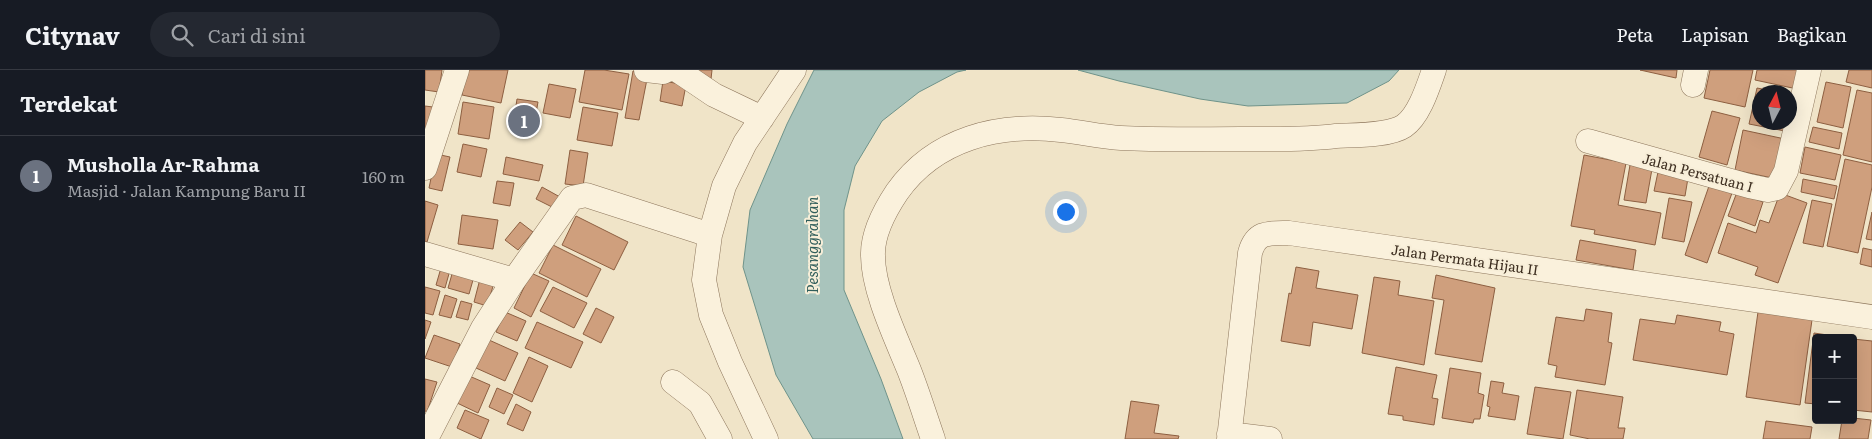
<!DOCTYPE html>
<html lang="id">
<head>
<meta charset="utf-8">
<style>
  body { margin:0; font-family:Literata,serif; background:#242831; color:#f1f3f6 }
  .controls { position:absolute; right:15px; bottom:15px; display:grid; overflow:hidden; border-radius:5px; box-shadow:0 5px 20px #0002 }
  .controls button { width:45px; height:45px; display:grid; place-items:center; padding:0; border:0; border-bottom:1px solid #363941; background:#171b24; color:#f1f3f6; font:25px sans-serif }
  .compass { position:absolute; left:1327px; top:15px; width:45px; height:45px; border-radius:50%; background:#171b24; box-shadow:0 5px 20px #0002; rotate:7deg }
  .you { position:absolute; left:640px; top:141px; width:18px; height:18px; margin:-12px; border:4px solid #fff; border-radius:50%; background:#1a73e8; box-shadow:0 0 0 8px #1a73e833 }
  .badge { display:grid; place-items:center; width:32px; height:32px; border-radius:50%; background:#d93025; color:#fff; font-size:16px; font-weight:700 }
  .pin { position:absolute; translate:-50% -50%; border:2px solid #fff; box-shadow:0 1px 5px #0006 }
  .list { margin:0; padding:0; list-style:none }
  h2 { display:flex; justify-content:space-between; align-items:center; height:65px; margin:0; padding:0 20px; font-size:21px }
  h2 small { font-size:16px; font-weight:400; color:#9ea1a6 }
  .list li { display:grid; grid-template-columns:32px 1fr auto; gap:15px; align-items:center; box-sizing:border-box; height:80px; padding:0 20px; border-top:1px solid #363941 }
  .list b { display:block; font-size:19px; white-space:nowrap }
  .list p { margin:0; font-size:16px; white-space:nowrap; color:#9ea1a6 }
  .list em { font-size:16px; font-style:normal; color:#9ea1a6 }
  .icon { flex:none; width:28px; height:28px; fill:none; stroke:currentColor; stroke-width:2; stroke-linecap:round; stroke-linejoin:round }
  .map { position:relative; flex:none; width:1447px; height:369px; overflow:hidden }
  header { display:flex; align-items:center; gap:30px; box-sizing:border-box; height:70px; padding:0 25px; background:#171b24; border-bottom:1px solid #363941 }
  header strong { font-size:24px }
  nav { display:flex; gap:28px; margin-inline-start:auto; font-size:18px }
  .search { width:350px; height:45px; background:#242831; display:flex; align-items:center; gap:12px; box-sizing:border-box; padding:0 18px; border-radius:28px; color:#9ea1a6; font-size:19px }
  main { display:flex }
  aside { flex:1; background:#171b24 }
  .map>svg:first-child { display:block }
  .water { fill:#a9c4bc; stroke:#6f938a }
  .building { fill:#cf9f7d; stroke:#8d5f41 }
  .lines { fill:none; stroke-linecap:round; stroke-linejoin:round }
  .minor-casing { stroke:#8d765c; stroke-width:25 }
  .minor { stroke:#faf1dc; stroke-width:24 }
  .labels { text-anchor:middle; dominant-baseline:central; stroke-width:4; stroke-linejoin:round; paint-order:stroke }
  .street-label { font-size:14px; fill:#3d2e20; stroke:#f7eed8 }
  .water-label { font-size:15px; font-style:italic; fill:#2f5d5a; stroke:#f7eed8 }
</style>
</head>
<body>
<header>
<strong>Citynav</strong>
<div class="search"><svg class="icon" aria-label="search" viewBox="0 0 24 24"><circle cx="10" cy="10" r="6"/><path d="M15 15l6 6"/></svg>Cari di sini</div>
<nav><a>Peta</a><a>Lapisan</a><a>Bagikan</a></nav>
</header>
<main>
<aside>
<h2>Terdekat<small></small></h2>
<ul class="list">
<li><span class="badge" style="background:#6b7280">1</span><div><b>Musholla Ar-Rahma</b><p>Masjid · Jalan Kampung Baru II</p></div><em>160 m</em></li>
</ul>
</aside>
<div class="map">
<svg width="1447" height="369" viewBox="0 0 1447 369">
  <rect width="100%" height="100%" fill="#f0e4c8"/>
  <path class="water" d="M 389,0 L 541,0 L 532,2 L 494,22 L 457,51 L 430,96 L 419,140 L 419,220 L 456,309 L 478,369 L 388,369 L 351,305 L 318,197 L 325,140 L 362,54 Z
    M 653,0 L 974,0 L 964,11 L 922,33 L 823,36 L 775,29 L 694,11 Z"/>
  <path class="building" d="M 0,0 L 17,0 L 14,22 L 0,20 Z
    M 42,0 L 83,0 L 76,33 L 37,25 Z
    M 160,0 L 179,0 L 204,4 L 197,40 L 154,32 Z
    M 268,0 L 287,0 L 286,9 Z
    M 1215,0 L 1252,0 L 1251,8 Z
    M 1285,0 L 1328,0 L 1320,37 L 1279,28 Z
    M 1332,0 L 1376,0 L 1372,19 L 1330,10 Z
    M 1424,0 L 1447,0 L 1447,18 L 1421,12 Z
    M 208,1 L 223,4 L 214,50 L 200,48 Z
    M 238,11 L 261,15 L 257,36 L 235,31 Z
    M 1401,12 L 1426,17 L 1418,58 L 1392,52 Z
    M 124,14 L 151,19 L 145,48 L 118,43 Z
    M 1332,18 L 1353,22 L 1334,22 L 1334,52 L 1364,52 L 1364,25 L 1373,27 L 1365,62 L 1324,54 Z
    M 1432,20 L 1447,23 L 1447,92 L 1418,85 Z
    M 92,29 L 113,32 L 107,66 L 87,63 Z
    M 38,32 L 69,37 L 64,69 L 33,64 Z
    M 0,36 L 8,37 L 0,82 Z
    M 158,37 L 193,43 L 187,76 L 152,70 Z
    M 1287,41 L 1315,48 L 1302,95 L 1274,87 Z
    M 1388,57 L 1417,63 L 1414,79 L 1384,72 Z
    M 1318,60 L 1360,69 L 1352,109 L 1310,100 Z
    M 38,74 L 62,79 L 56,107 L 32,102 Z
    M 1380,77 L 1416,85 L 1410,110 L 1375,103 Z
    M 145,80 L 163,83 L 158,116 L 140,114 Z
    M 11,84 L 25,87 L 17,121 L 4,118 Z
    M 1159,85 L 1201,93 L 1193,135 L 1236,143 L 1230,175 L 1169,164 L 1170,160 L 1146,156 Z
    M 81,87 L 118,95 L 114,111 L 78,104 Z
    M 1420,89 L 1447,95 L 1447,117 L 1433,183 L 1402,176 Z
    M 1205,95 L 1227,99 L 1221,133 L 1199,130 Z
    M 1233,102 L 1263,108 L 1260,126 L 1229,121 Z
    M 1378,109 L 1412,116 L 1409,129 L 1376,122 Z
    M 72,111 L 89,113 L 85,136 L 68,133 Z
    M 1284,116 L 1307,123 L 1282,193 L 1260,185 Z
    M 117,117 L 135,127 L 129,138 L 111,129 Z
    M 1312,122 L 1338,132 L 1330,156 L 1303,146 Z
    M 1355,123 L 1382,133 L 1353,213 L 1330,205 L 1333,197 L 1293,183 L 1303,153 L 1331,163 L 1335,150 L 1344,153 Z
    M 1244,128 L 1267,132 L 1259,172 L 1237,168 Z
    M 1387,130 L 1407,134 L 1398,177 L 1378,173 Z
    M 0,131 L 13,135 L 2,172 L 0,172 Z
    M 1447,142 L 1447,170 L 1441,169 Z
    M 37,145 L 73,150 L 68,179 L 33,174 Z
    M 151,146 L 203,172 L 189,200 L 137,175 Z
    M 95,152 L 108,162 L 93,180 L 80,170 Z
    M 1155,170 L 1211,180 L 1208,200 L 1151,190 Z
    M 128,175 L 176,199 L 162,227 L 114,203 Z
    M 1438,178 L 1447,180 L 1447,197 L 1435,194 Z
    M 18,191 L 27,193 L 20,218 L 11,215 Z
    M 29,197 L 50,203 L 44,224 L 23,218 Z
    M 871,197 L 894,201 L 891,218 L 933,225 L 927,259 L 888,252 L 885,276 L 856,271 L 864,223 L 866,224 Z
    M 106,203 L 124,211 L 106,247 L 89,238 Z
    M 1011,205 L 1070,218 L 1057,292 L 1010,284 L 1019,230 L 1007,228 Z
    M 949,207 L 975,211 L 973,225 L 1009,231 L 999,295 L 937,283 Z
    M 55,209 L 69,213 L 62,236 L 49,232 Z
    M 0,217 L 15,221 L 8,245 L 0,243 Z
    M 128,217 L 162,233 L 149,258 L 115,241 Z
    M 20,225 L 32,229 L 26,248 L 14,245 Z
    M 36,231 L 47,234 L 43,250 L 31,247 Z
    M 171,238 L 189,247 L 176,273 L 158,264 Z
    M 1161,239 L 1187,243 L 1183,272 L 1187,273 L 1180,315 L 1130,307 L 1132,296 L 1123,294 L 1131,247 L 1159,251 Z
    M 80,242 L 101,251 L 92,271 L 71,262 Z
    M 1333,242 L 1387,250 L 1375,335 L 1321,327 Z
    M 1252,245 L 1296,252 L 1294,261 L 1309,264 L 1302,305 L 1208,290 L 1215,249 L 1250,254 Z
    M 0,250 L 6,252 L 0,269 Z
    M 112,252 L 158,272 L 146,298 L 100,278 Z
    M 1389,263 L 1423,268 L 1391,268 L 1391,334 L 1380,333 Z
    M 9,265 L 35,274 L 27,297 L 0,288 Z
    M 1428,269 L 1447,271 L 1447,342 L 1428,340 Z
    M 64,270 L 93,283 L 80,311 L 51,298 Z
    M 104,287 L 123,296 L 107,332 L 88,323 Z
    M 971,297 L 1012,305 L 1007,328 L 1013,329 L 1009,355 L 978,350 L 978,346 L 963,344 Z
    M 1025,298 L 1056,303 L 1053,323 L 1059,325 L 1055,349 L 1049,349 L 1048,353 L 1017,348 Z
    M 42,305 L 65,315 L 53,343 L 30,332 Z
    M 0,309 L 12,312 L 2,342 L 0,341 Z
    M 1066,311 L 1079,313 L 1077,323 L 1094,326 L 1090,350 L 1063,346 L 1065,337 L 1062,336 Z
    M 1110,317 L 1146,322 L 1138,369 L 1102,364 Z
    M 72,318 L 88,325 L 79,344 L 64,337 Z
    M 1152,320 L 1198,327 L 1193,358 L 1200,358 L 1198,369 L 1165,369 L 1145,365 Z
    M 706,331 L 734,335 L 729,363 L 754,366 L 753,369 L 700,369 Z
    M 91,334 L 106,342 L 98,361 L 82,354 Z
    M 40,340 L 64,350 L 56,369 L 32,358 Z
    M 1428,348 L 1446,350 L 1443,369 L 1414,369 L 1417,350 L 1428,350 Z
    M 1341,351 L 1387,357 L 1385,369 L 1338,369 Z"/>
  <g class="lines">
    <defs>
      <path id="minor" d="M 221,0 L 238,2 L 242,0
        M 252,0 L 289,25 L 337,48
        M 1268,15 L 1271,0
        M 1163,71 L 1324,116 L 1343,120 L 1352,118 L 1361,101 L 1384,0
        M 0,98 L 32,0
        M 0,184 L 89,210 L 58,258 L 1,369
        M 89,210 L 147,128 L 161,125 L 285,165
        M 248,312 L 275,333 L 295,369
        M 804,364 L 845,369
        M 341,369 L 305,292 L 286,245 L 279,210 L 285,165 L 299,116 L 320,73 L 369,0
        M 508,369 C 500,346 493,323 484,300 C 471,268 448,220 448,186 C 447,164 460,140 472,122 C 510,68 574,53 636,60 C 656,62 676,67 696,68 C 736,70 776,69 816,69 C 848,69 880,70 911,66 C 929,65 964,66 979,56 C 994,46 1003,17 1009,0
        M 804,369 L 825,183 C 831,161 844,163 864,163 L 1447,247"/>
    </defs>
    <use href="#minor" class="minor-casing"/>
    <use href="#minor" class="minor"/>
  </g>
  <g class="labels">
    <g class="street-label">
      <text transform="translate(1273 102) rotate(15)">Jalan Persatuan I</text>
      <text transform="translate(1040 189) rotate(8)">Jalan Permata Hijau II</text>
    </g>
    <g class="water-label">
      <text transform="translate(386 175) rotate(-90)">Pesanggrahan</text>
    </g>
  </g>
</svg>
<div class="controls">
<button>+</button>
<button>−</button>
</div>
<svg class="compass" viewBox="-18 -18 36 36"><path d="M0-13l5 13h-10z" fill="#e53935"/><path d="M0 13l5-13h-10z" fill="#9ea1a6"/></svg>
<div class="you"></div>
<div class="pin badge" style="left:99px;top:51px;background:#6b7280">1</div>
</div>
</main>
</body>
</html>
